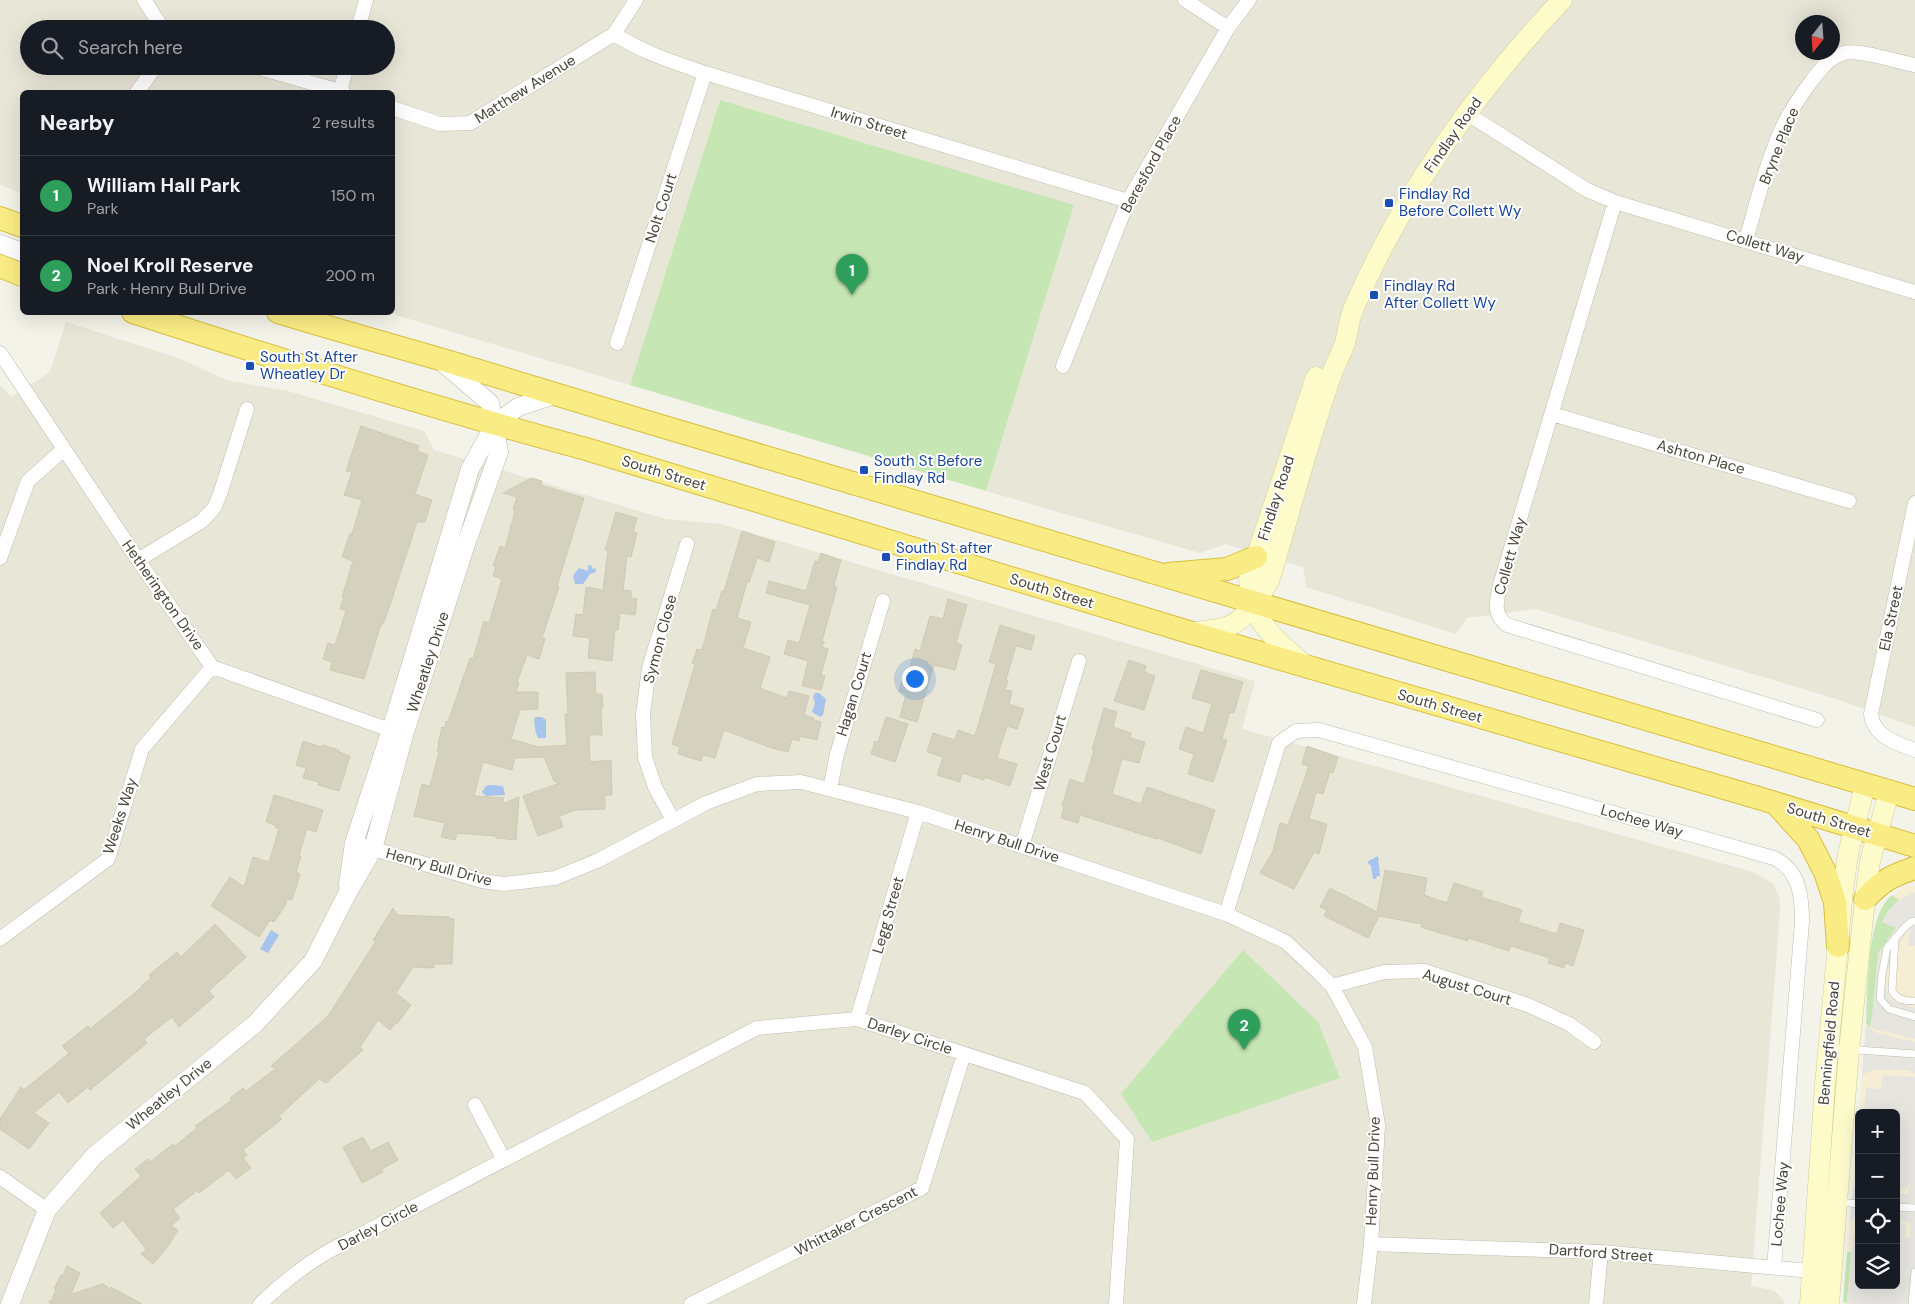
<!DOCTYPE html>
<html lang="en">
<head>
<meta charset="utf-8">
<style>
  body { margin:0; font-family:"DM Sans",sans-serif; background:#20242c; color:#f1f3f6 }
  .controls { position:absolute; right:15px; bottom:15px; display:grid; overflow:hidden; border-radius:8px; box-shadow:0 5px 20px #0002 }
  .controls button { width:45px; height:45px; display:grid; place-items:center; padding:0; border:0; border-bottom:1px solid #363941; background:#171b24; color:#f1f3f6; font:25px sans-serif }
  .compass { position:absolute; left:1795px; top:15px; width:45px; height:45px; border-radius:50%; background:#171b24; box-shadow:0 5px 20px #0002; rotate:197deg }
  .you { position:absolute; left:914px; top:678px; width:18px; height:18px; margin:-12px; border:4px solid #fff; border-radius:50%; background:#1a73e8; box-shadow:0 0 0 8px #1a73e833 }
  .badge { display:grid; place-items:center; width:32px; height:32px; border-radius:50%; background:#d93025; color:#fff; font-size:16px; font-weight:700 }
  .pin { position:absolute; translate:-50% -41px; filter:drop-shadow(0 1px 2px #0008) }
  .pin::after { content:''; position:absolute; top:26px; width:18px; height:15px; background:inherit; clip-path:polygon(0 0,100% 0,50% 100%) }
  .list { margin:0; padding:0; list-style:none }
  h2 { display:flex; justify-content:space-between; align-items:center; height:65px; margin:0; padding:0 20px; font-size:21px }
  h2 small { font-size:16px; font-weight:400; color:#9ea1a6 }
  .list li { display:grid; grid-template-columns:32px 1fr auto; gap:15px; align-items:center; box-sizing:border-box; height:80px; padding:0 20px; border-top:1px solid #363941 }
  .list b { display:block; font-size:19px; white-space:nowrap }
  .list p { margin:0; font-size:16px; white-space:nowrap; color:#9ea1a6 }
  .list em { font-size:16px; font-style:normal; color:#9ea1a6 }
  .icon { flex:none; width:28px; height:28px; fill:none; stroke:currentColor; stroke-width:2; stroke-linecap:round; stroke-linejoin:round }
  .map { position:relative; flex:none; width:1915px; height:1304px; overflow:hidden }
  .search { position:absolute; background:#171b24; box-shadow:0 5px 20px #0002; left:20px; top:20px; width:375px; height:55px; display:flex; align-items:center; gap:12px; box-sizing:border-box; padding:0 18px; border-radius:28px; color:#9ea1a6; font-size:19px }
  .panel { position:absolute; background:#171b24; box-shadow:0 5px 20px #0002; left:20px; top:90px; width:375px; height:225px; border-radius:8px }
  .map>svg:first-child { display:block }
  .residential { fill:#e8e6d7; fill-rule:evenodd }
  .commercial { fill:#f5eed5; fill-rule:evenodd }
  .green { fill:#c6e7b3 }
  .parking { fill:#e6e5e0 }
  .water { fill:#a7c4ef }
  .building { fill:#d5d1bf; stroke:#d0cab2 }
  .lines { fill:none; stroke-linecap:round; stroke-linejoin:round }
  .service-casing { stroke:#bfbcac; stroke-width:8 }
  .minor-casing { stroke:#bfbcac; stroke-width:15 }
  .tertiary-casing { stroke:#bfbcac; stroke-width:19 }
  .secondary-casing { stroke:#d2ce9a; stroke-width:21 }
  .trunk-casing { stroke:#d9be3e; stroke-width:24 }
  .service { stroke:#fff; stroke-width:7 }
  .minor { stroke:#fff; stroke-width:14 }
  .tertiary { stroke:#fff; stroke-width:18 }
  .secondary { stroke:#fdfbca; stroke-width:20 }
  .trunk { stroke:#faec84; stroke-width:22 }
  .transit-dot { fill:#1a4fb4; stroke:#fff; stroke-width:2 }
  .labels { text-anchor:middle; dominant-baseline:central; stroke-width:4; stroke-linejoin:round; paint-order:stroke }
  .street-label { font-size:15px; fill:#484437; stroke:#fff }
  .transit-label { font-size:15px; fill:#164399; stroke:#fff; text-anchor:start }
</style>
</head>
<body>
<div class="map">
<svg width="1915" height="1304" viewBox="0 0 1915 1304">
  <rect width="100%" height="100%" fill="#f4f3e9"/>
  <path class="residential" d="M 0,0 L 1915,0 L 1915,727 L 1830,697 L 1535,609 L 1467,618 L 1456,634 L 1306,587 L 1303,567 L 1226,544 L 1200,553 L 986,491 L 1073,205 L 720,100 L 630,385 L 389,313 L 392,312 L 392,92 L 22,92 L 22,193 L 0,185 ZM 1802,22 L 1832,22 L 1832,52 L 1802,52 ZM 29,29 L 386,29 L 386,66 L 29,66 Z
    M 66,322 L 178,358 L 229,381 L 288,391 L 424,431 L 434,450 L 666,519 L 721,524 L 1255,681 L 1242,729 L 1753,872 L 1772,883 L 1779,895 L 1780,911 L 1751,1286 L 1773,1290 L 1783,1299 L 1784,1304 L 0,1304 L 0,385 L 11,397 L 50,372 Z"/>
  <path class="commercial" d="M 1915,885 L 1915,1304 L 1843,1304 L 1874,932 L 1880,913 L 1889,898 L 1904,887 ZM 1859,1113 L 1896,1113 L 1896,1285 L 1859,1285 Z"/>
  <path class="green" d="M 720,100 L 1074,205 L 986,491 L 630,385 Z
    M 1892,895 L 1899,900 L 1896,902 L 1896,928 L 1887,940 L 1870,1028 L 1866,1023 C 1868,992 1866,915 1892,895 Z
    M 1243,950 L 1318,1022 L 1340,1078 L 1152,1142 L 1121,1094 Z
    M 1847,1252 L 1851,1252 L 1847,1303 L 1843,1302 Z"/>
  <path class="parking" d="M 1915,892 L 1915,946 L 1908,946 L 1910,931 L 1908,930 L 1896,948 L 1890,962 L 1887,972 L 1886,989 L 1889,997 L 1895,1002 L 1915,1008 L 1915,1039 L 1871,1028 L 1878,953 L 1896,928 L 1882,922 L 1888,911 L 1896,902 Z
    M 1866,1026 L 1877,1033 L 1915,1042 L 1915,1074 L 1908,1070 L 1873,1070 L 1862,1075 Z
    M 1883,1075 L 1915,1077 L 1915,1304 L 1847,1304 L 1853,1237 L 1859,1238 L 1859,1285 L 1896,1285 L 1896,1223 L 1906,1224 L 1905,1238 L 1908,1238 L 1910,1236 L 1910,1222 L 1896,1220 L 1896,1194 L 1907,1194 L 1911,1185 L 1908,1184 L 1908,1189 L 1896,1188 L 1896,1113 L 1864,1113 L 1866,1088 L 1881,1089 Z
    M 1853,1186 L 1859,1189 L 1859,1217 L 1850,1220 Z"/>
  <path class="water" d="M 588,565 L 592,566 L 592,569 L 595,568 L 596,572 L 590,574 L 583,584 L 575,584 L 573,576 L 579,568 L 588,571 Z
    M 815,693 L 819,693 L 826,699 L 823,715 L 820,717 L 812,712 L 815,703 L 813,697 Z
    M 535,717 L 542,717 L 546,720 L 546,738 L 538,738 C 536,735 533,721 535,717 Z
    M 489,785 L 503,786 L 505,795 L 486,796 L 482,792 L 486,786 Z
    M 1378,856 L 1380,876 L 1377,876 L 1376,879 L 1373,879 L 1371,866 L 1367,862 Z
    M 271,930 L 279,935 L 268,953 L 260,949 Z"/>
  <path class="building" d="M 361,426 L 419,446 L 417,451 L 428,455 L 415,494 L 432,500 L 425,522 L 417,522 L 390,605 L 383,624 L 381,624 L 364,679 L 330,670 L 332,662 L 323,659 L 328,643 L 335,645 L 346,611 L 340,609 L 344,597 L 342,597 L 353,561 L 342,557 L 350,533 L 352,534 L 362,500 L 344,495 L 352,472 L 346,471 Z
    M 531,478 L 542,481 L 541,485 L 584,498 L 557,586 L 559,587 L 542,638 L 545,639 L 539,659 L 527,655 L 517,682 L 519,683 L 516,692 L 538,692 L 538,709 L 520,710 L 511,739 L 539,747 L 567,745 L 565,714 L 568,714 L 566,673 L 595,672 L 596,694 L 602,694 L 603,708 L 601,708 L 602,735 L 589,735 L 590,762 L 611,760 L 612,795 L 605,795 L 605,809 L 576,810 L 559,816 L 563,827 L 538,836 L 523,796 L 560,783 L 554,781 L 544,757 L 515,758 L 512,770 L 483,762 L 474,796 L 504,798 L 502,804 L 519,797 L 516,840 L 496,838 L 496,836 L 457,833 L 455,840 L 441,837 L 445,823 L 414,816 L 422,784 L 430,786 L 439,752 L 437,751 L 439,745 L 438,745 L 442,727 L 445,728 L 446,721 L 448,722 L 470,658 L 473,659 L 484,621 L 489,623 L 502,579 L 493,576 L 496,567 L 493,566 L 500,546 L 505,548 L 515,511 L 513,510 L 517,497 L 503,493 Z
    M 616,512 L 637,518 L 633,532 L 637,533 L 631,557 L 627,556 L 623,590 L 631,591 L 631,598 L 637,599 L 635,615 L 620,613 L 618,630 L 615,630 L 612,661 L 588,658 L 590,638 L 573,636 L 576,614 L 583,615 L 586,587 L 603,590 L 608,550 L 605,550 Z
    M 742,531 L 775,542 L 769,562 L 757,558 L 749,583 L 747,582 L 737,618 L 751,622 L 743,648 L 770,657 L 760,688 L 787,698 L 789,691 L 809,696 L 804,715 L 814,718 L 814,720 L 821,722 L 817,740 L 800,736 L 799,741 L 792,739 L 788,752 L 772,748 L 724,730 L 715,758 L 703,755 L 701,761 L 678,754 L 680,747 L 672,744 L 695,664 L 692,663 L 697,649 L 702,650 L 713,609 L 716,610 L 722,591 L 724,591 Z
    M 821,553 L 841,560 L 834,586 L 837,587 L 822,641 L 824,642 L 822,647 L 828,649 L 821,675 L 825,676 L 821,690 L 802,686 L 808,661 L 784,654 L 788,640 L 799,643 L 810,605 L 766,593 L 769,581 L 806,591 L 815,561 L 818,562 Z
    M 948,599 L 967,605 L 956,643 L 962,645 L 955,670 L 934,665 L 917,722 L 900,717 L 906,694 L 899,691 L 903,677 L 907,678 L 915,649 L 920,651 L 930,616 L 943,619 Z
    M 1000,625 L 1035,636 L 1031,650 L 1016,646 L 1006,680 L 1008,681 L 1005,690 L 1012,691 L 1009,704 L 1024,709 L 1017,729 L 1007,726 L 997,758 L 1017,764 L 1010,786 L 985,777 L 984,780 L 962,773 L 960,782 L 937,775 L 943,757 L 927,752 L 933,733 L 955,740 L 958,730 L 975,736 L 996,664 L 989,662 Z
    M 1129,660 L 1146,666 L 1144,672 L 1155,676 L 1144,710 L 1114,701 Z
    M 1201,670 L 1243,682 L 1234,713 L 1230,712 L 1222,739 L 1227,740 L 1213,782 L 1188,774 L 1194,754 L 1179,749 L 1186,727 L 1203,733 L 1212,704 L 1192,698 Z
    M 1104,708 L 1117,712 L 1113,727 L 1131,733 L 1130,738 L 1145,742 L 1139,763 L 1122,759 L 1112,794 L 1141,804 L 1147,787 L 1215,810 L 1201,854 L 1158,838 L 1157,839 L 1080,815 L 1078,823 L 1061,818 L 1064,807 L 1062,806 L 1070,779 L 1084,784 L 1094,750 L 1092,750 Z
    M 886,717 L 908,724 L 895,762 L 871,754 L 875,741 L 878,742 Z
    M 303,741 L 321,747 L 322,745 L 339,750 L 339,752 L 350,756 L 339,791 L 318,785 L 319,782 L 303,778 L 306,768 L 296,765 Z
    M 1307,746 L 1338,757 L 1333,773 L 1330,772 L 1323,794 L 1316,792 L 1309,819 L 1327,824 L 1319,854 L 1314,852 L 1294,889 L 1260,873 L 1273,851 L 1280,823 L 1288,825 L 1309,766 L 1302,764 Z
    M 274,795 L 323,810 L 316,832 L 307,829 L 299,855 L 301,856 L 296,872 L 300,874 L 292,900 L 287,899 L 285,906 L 274,922 L 270,920 L 259,937 L 211,906 L 230,877 L 244,887 L 253,857 L 269,862 L 279,829 L 275,827 L 275,825 L 266,822 Z
    M 1385,870 L 1427,878 L 1424,895 L 1447,903 L 1454,883 L 1483,892 L 1481,897 L 1522,910 L 1518,922 L 1557,934 L 1560,923 L 1584,930 L 1573,966 L 1565,963 L 1564,968 L 1548,963 L 1550,958 L 1511,946 L 1509,951 L 1468,938 L 1468,941 L 1440,933 L 1421,927 L 1422,924 L 1379,916 L 1368,938 L 1324,916 L 1327,910 L 1320,907 L 1330,888 L 1377,912 Z
    M 393,908 L 397,915 L 449,917 L 449,918 L 454,919 L 452,964 L 434,964 L 434,968 L 413,967 L 396,993 L 411,1005 L 397,1024 L 396,1023 L 390,1030 L 378,1020 L 360,1047 L 363,1050 L 326,1083 L 319,1079 L 279,1116 L 282,1119 L 243,1150 L 247,1155 L 243,1158 L 251,1168 L 236,1179 L 229,1170 L 199,1193 L 197,1191 L 173,1209 L 180,1218 L 171,1226 L 178,1230 L 169,1245 L 153,1264 L 141,1254 L 146,1249 L 123,1220 L 113,1228 L 100,1213 L 141,1176 L 135,1169 L 148,1159 L 150,1162 L 173,1144 L 175,1146 L 197,1128 L 195,1126 L 232,1100 L 230,1098 L 243,1088 L 246,1091 L 275,1069 L 271,1066 L 328,1016 L 376,941 L 373,940 Z
    M 215,924 L 246,957 L 209,991 L 214,997 L 179,1027 L 172,1017 L 144,1039 L 147,1043 L 90,1090 L 88,1087 L 68,1103 L 59,1092 L 34,1113 L 49,1123 L 29,1149 L 0,1129 L 0,1119 L 21,1087 L 24,1090 L 69,1053 L 62,1046 L 88,1026 L 90,1029 L 142,987 L 141,986 L 151,978 L 149,975 L 177,952 L 181,957 Z
    M 363,1137 L 371,1151 L 388,1142 L 398,1160 L 382,1169 L 383,1172 L 362,1183 L 343,1147 Z
    M 67,1266 L 80,1273 L 71,1294 L 103,1284 L 110,1289 L 111,1287 L 142,1304 L 50,1304 L 49,1301 L 55,1299 L 52,1298 L 56,1290 L 54,1288 L 61,1275 L 63,1276 Z"/>
  <g class="lines">
    <defs>
      <path id="service" d="M 1915,921 L 1911,922 L 1904,928 L 1887,948 L 1882,975 L 1880,999 L 1889,1009 L 1915,1017
        M 1895,938 L 1892,990 C 1896,1000 1905,1001 1915,1001
        M 1829,1048 L 1915,1054
        M 1839,1202 L 1859,1204
        M 1896,1207 L 1915,1208
        M 1912,1304 L 1915,1272"/>
      <path id="minor" d="M 144,0 L 163,29
        M 1185,0 L 1228,28
        M 358,29 L 366,0
        M 614,34 C 642,52 673,62 705,73 L 1128,201
        M 252,66 L 343,92
        M 137,92 L 156,66
        M 340,92 L 347,66
        M 392,108 L 440,124 L 470,123 L 614,34 L 636,0
        M 1468,114 L 1587,190 L 1615,202 L 1915,292
        M 1615,202 L 1500,585 C 1497,600 1492,614 1507,625 L 1817,720
        M 1746,240 C 1757,202 1769,152 1787,118 C 1794,105 1802,94 1810,83 C 1819,71 1829,57 1844,53 C 1860,49 1897,62 1915,65
        M 617,343 L 705,73
        M 0,353 L 138,560 L 212,667 L 399,733
        M 1063,366 L 1128,201 L 1228,28 L 1249,0
        M 1552,414 L 1849,501
        M 1915,503 L 1871,714 C 1873,736 1897,744 1915,750
        M 0,558 L 28,481 L 64,449
        M 138,560 L 202,521 L 214,508 L 220,494 L 247,409
        M 830,789 L 837,754 L 883,601
        M 673,820 L 655,787 L 645,757 L 643,714 L 649,668 L 687,544
        M 354,843 L 482,881 L 504,884 L 555,878 L 599,860 L 706,803 L 757,784 L 801,782 L 918,812 L 1226,914 L 1286,942 L 1319,973 L 1332,986 L 1365,1047 L 1378,1125 L 1371,1244 L 1364,1304
        M 1022,846 L 1079,661
        M 1226,914 L 1279,743 L 1296,731 L 1319,730 L 1774,858 C 1800,871 1802,896 1802,922 L 1774,1267
        M 0,939 L 108,859 L 142,749 L 212,667
        M 1332,986 L 1384,972 L 1424,971 L 1528,1005 L 1569,1024 L 1594,1042
        M 857,1019 L 918,812
        M 475,1105 L 504,1160
        M 0,1177 L 47,1210
        M 1371,1244 L 1601,1252 L 1821,1272
        M 260,1304 C 282,1283 303,1266 329,1251 L 757,1028 L 857,1019 L 1085,1093 L 1127,1139 L 1116,1304
        M 691,1304 L 922,1188 L 964,1054
        M 1596,1304 L 1601,1252"/>
      <path id="tertiary" d="M 0,244 L 22,252
        M 348,885 L 354,843 L 391,730 L 470,469 L 495,424 L 518,407 L 555,395
        M 10,1304 L 47,1210 L 95,1155 L 255,1024 L 313,961 L 346,896 L 373,849 L 404,735 L 466,544 L 499,452 L 490,403 L 443,363"/>
      <path id="secondary" d="M 1192,633 C 1202,631 1213,630 1223,628 C 1246,622 1257,599 1269,581 C 1289,516 1306,449 1328,385 C 1332,370 1340,357 1345,343 C 1348,332 1349,320 1353,310 C 1402,195 1477,90 1562,0
        M 1306,666 C 1286,649 1264,632 1254,607 C 1251,599 1250,588 1249,579 L 1316,377
        M 1810,1304 L 1825,1085 L 1843,890 L 1848,854 L 1865,785
        M 1829,1304 L 1849,1050 L 1865,899 L 1870,861 L 1889,792"/>
      <path id="trunk" d="M 0,218 L 22,226
        M 0,266 L 22,275
        M 133,312 C 283,361 434,408 586,449 L 1192,633 L 1762,799 L 1915,846
        M 278,312 C 333,329 388,344 443,360 C 933,509 1424,655 1915,799
        M 1168,574 L 1227,569 L 1256,557
        M 1777,805 L 1808,839 L 1825,872 L 1835,902 L 1838,946
        M 1865,899 C 1883,880 1891,876 1915,868"/>
    </defs>
    <use href="#service" class="service-casing"/>
    <use href="#minor" class="minor-casing"/>
    <use href="#tertiary" class="tertiary-casing"/>
    <use href="#secondary" class="secondary-casing"/>
    <use href="#trunk" class="trunk-casing"/>
    <use href="#service" class="service"/>
    <use href="#minor" class="minor"/>
    <use href="#tertiary" class="tertiary"/>
    <use href="#secondary" class="secondary"/>
    <use href="#trunk" class="trunk"/>
  </g>
  <g class="transit-dot">
    <rect x="1384" y="198" width="10" height="10" rx="2.5"/>
    <rect x="1369" y="290" width="10" height="10" rx="2.5"/>
    <rect x="245" y="361" width="10" height="10" rx="2.5"/>
    <rect x="859" y="465" width="10" height="10" rx="2.5"/>
    <rect x="881" y="552" width="10" height="10" rx="2.5"/>
  </g>
  <g class="labels">
    <g class="street-label">
      <text transform="translate(525 89) rotate(-32)">Matthew Avenue</text>
      <text transform="translate(869 123) rotate(17)">Irwin Street</text>
      <text transform="translate(1453 135) rotate(-55)">Findlay Road</text>
      <text transform="translate(1779 146) rotate(-68)">Bryne Place</text>
      <text transform="translate(1151 164) rotate(-61)">Beresford Place</text>
      <text transform="translate(661 208) rotate(-72)">Nolt Court</text>
      <text transform="translate(1765 246) rotate(17)">Collett Way</text>
      <text transform="translate(1701 457) rotate(16)">Ashton Place</text>
      <text transform="translate(664 473) rotate(17)">South Street</text>
      <text transform="translate(1276 498) rotate(-72)">Findlay Road</text>
      <text transform="translate(1510 556) rotate(-74)">Collett Way</text>
      <text transform="translate(1052 591) rotate(17)">South Street</text>
      <text transform="translate(163 595) rotate(55)">Hetherington Drive</text>
      <text transform="translate(1891 618) rotate(-78)">Ela Street</text>
      <text transform="translate(660 639) rotate(-75)">Symon Close</text>
      <text transform="translate(428 662) rotate(-72)">Wheatley Drive</text>
      <text transform="translate(854 694) rotate(-73)">Hagan Court</text>
      <text transform="translate(1440 706) rotate(16)">South Street</text>
      <text transform="translate(1050 753) rotate(-73)">West Court</text>
      <text transform="translate(120 816) rotate(-72)">Weeks Way</text>
      <text transform="translate(1829 820) rotate(17)">South Street</text>
      <text transform="translate(1642 821) rotate(16)">Lochee Way</text>
      <text transform="translate(1007 841) rotate(18)">Henry Bull Drive</text>
      <text transform="translate(439 867) rotate(15)">Henry Bull Drive</text>
      <text transform="translate(888 915) rotate(-74)">Legg Street</text>
      <text transform="translate(1467 987) rotate(17)">August Court</text>
      <text transform="translate(910 1036) rotate(18)">Darley Circle</text>
      <text transform="translate(1829 1043) rotate(-85)">Benningfield Road</text>
      <text transform="translate(169 1094) rotate(-39)">Wheatley Drive</text>
      <text transform="translate(1373 1171) rotate(-88)">Henry Bull Drive</text>
      <text transform="translate(1780 1204) rotate(-85)">Lochee Way</text>
      <text transform="translate(856 1221) rotate(-27)">Whittaker Crescent</text>
      <text transform="translate(378 1226) rotate(-28)">Darley Circle</text>
      <text transform="translate(1601 1253) rotate(4)">Dartford Street</text>
    </g>
    <g class="transit-label">
      <text x="1399" y="194">Findlay Rd<tspan x="1399" dy="17">Before Collett Wy</tspan></text>
      <text x="1384" y="286">Findlay Rd<tspan x="1384" dy="17">After Collett Wy</tspan></text>
      <text x="260" y="357">South St After<tspan x="260" dy="17">Wheatley Dr</tspan></text>
      <text x="874" y="461">South St Before<tspan x="874" dy="17">Findlay Rd</tspan></text>
      <text x="896" y="548">South St after<tspan x="896" dy="17">Findlay Rd</tspan></text>
    </g>
  </g>
</svg>
<div class="controls">
<button>+</button>
<button>−</button>
<button><svg class="icon" aria-label="locate" viewBox="0 0 24 24"><circle cx="12" cy="12" r="6"/><path d="M12 2v4M12 18v4M2 12h4M18 12h4"/></svg></button>
<button><svg class="icon" aria-label="layers" viewBox="0 0 24 24"><path d="M12 4l9 5-9 5-9-5zM3 14l9 5 9-5"/></svg></button>
</div>
<svg class="compass" viewBox="-18 -18 36 36"><path d="M0-13l5 13h-10z" fill="#e53935"/><path d="M0 13l5-13h-10z" fill="#9ea1a6"/></svg>
<div class="you"></div>
<div class="pin badge" style="left:852px;top:295px;background:#2e9e5b">1</div>
<div class="pin badge" style="left:1244px;top:1050px;background:#2e9e5b">2</div>
<div class="search"><svg class="icon" aria-label="search" viewBox="0 0 24 24"><circle cx="10" cy="10" r="6"/><path d="M15 15l6 6"/></svg>Search here</div>
<section class="panel">
<h2>Nearby<small>2 results</small></h2>
<ul class="list">
<li><span class="badge" style="background:#2e9e5b">1</span><div><b>William Hall Park</b><p>Park</p></div><em>150 m</em></li>
<li><span class="badge" style="background:#2e9e5b">2</span><div><b>Noel Kroll Reserve</b><p>Park · Henry Bull Drive</p></div><em>200 m</em></li>
</ul>
</section>
</div>
</body>
</html>
